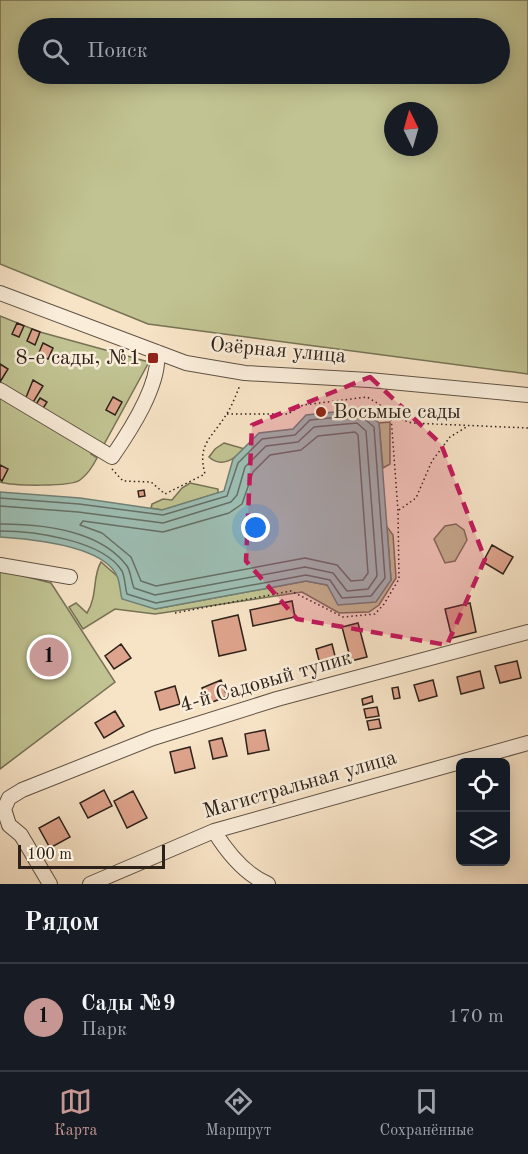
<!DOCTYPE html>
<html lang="ru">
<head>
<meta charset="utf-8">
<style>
  body { margin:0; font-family:"Old Standard TT",serif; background:#20242c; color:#f1f3f6 }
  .controls { position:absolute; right:18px; bottom:18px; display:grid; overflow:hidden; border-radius:9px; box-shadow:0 3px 15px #0003 }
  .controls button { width:54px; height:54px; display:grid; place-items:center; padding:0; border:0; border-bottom:2px solid #363941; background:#171b24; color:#f1f3f6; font:30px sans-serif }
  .compass { position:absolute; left:384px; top:102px; width:54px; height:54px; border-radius:50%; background:#171b24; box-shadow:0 3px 15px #0003; rotate:355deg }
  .scale { position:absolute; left:18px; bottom:15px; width:147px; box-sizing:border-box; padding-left:6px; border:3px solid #2d221a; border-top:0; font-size:16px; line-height:21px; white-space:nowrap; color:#2d221a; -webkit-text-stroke:4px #faedda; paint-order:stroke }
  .you { position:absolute; left:256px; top:528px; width:21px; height:21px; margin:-15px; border:4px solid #fff; border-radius:50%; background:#1a73e8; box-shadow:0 0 0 9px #1a73e833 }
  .badge { display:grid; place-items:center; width:39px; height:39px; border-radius:50%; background:#c59692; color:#111; font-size:20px; font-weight:700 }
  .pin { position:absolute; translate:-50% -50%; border:3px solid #fff; box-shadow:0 2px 6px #0006 }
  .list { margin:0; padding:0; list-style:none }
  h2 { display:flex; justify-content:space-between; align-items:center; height:78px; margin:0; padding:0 24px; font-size:26px }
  h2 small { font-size:20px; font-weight:400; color:#9ea1a6 }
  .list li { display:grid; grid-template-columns:39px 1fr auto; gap:18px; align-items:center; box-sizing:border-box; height:108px; padding:0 24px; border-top:2px solid #363941 }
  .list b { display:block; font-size:22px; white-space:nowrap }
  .list p { margin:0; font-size:20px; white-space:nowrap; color:#9ea1a6 }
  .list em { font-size:20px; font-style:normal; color:#9ea1a6 }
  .icon { flex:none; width:33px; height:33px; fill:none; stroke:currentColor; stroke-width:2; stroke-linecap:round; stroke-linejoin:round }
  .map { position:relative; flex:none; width:528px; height:884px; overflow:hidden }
  .search { position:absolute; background:#171b24; box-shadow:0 3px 15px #0003; left:18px; right:18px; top:18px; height:66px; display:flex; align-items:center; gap:15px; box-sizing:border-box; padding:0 21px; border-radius:33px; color:#9ea1a6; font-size:22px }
  .sheet { height:186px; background:#171b24 }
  nav { display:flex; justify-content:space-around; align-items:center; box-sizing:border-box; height:84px; border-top:2px solid #363941; background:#171b24; font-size:16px; color:#9ea1a6 }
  nav a { display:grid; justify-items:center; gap:3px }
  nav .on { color:#c59692 }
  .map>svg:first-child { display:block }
  .green { fill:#c1c392; stroke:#777256; stroke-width:1.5; fill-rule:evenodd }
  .water { fill:#9dbeb3; stroke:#708076; stroke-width:1.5 }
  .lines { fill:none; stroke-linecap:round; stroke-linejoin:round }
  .shore { stroke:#657066; stroke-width:1.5 }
  .building { fill:#dea38c; stroke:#2d221a; stroke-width:1.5 }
  .minor-casing { stroke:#605245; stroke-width:16 }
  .path { stroke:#2d221a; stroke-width:1.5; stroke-dasharray:1.5 3; stroke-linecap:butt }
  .minor { stroke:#faedda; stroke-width:14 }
  .marked { fill:#c2185b; fill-opacity:0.2; stroke:#c2185b; stroke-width:4.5; stroke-dasharray:12 8; stroke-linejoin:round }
  .poi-dot { fill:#8f2418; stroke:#faedda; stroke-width:2 }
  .labels { text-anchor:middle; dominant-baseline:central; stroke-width:5; stroke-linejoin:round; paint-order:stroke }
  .street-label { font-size:21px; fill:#2d221a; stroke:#faedda }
  .poi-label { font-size:21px; fill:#2d221a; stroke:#faedda; text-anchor:end }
</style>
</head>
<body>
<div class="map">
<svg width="528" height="884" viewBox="0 0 528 884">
  <rect width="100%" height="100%" fill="#f7e3c6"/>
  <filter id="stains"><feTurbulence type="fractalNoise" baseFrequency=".00333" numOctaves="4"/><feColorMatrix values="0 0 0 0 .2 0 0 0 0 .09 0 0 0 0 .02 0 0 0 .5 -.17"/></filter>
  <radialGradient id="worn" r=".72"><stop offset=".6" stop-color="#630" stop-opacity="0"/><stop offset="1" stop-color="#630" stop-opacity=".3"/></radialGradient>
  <path class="green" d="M 0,0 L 528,0 L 528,374 L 148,324 L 0,264 ZM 28,28 L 500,28 L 500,74 L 28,74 ZM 393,111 L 429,111 L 429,147 L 393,147 Z
    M 0,316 L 40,332 L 149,362 L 102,448 L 95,445 L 91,454 L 97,458 C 93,466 88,474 80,480 C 71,487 12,486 0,482 Z
    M 390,422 L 390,464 L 383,468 L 379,423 Z
    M 224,443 L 245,449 C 235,458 222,469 209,457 L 215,449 Z
    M 190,483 L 218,489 L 218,493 L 163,510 L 151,508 L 152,504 L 163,499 L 172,500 L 182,488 Z
    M 456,524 L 464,530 L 467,540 L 455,561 L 445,563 L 434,539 L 445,526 Z
    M 387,527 L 393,535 L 396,578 L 379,605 L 369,612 L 339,613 L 302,592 L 155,614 L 115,609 L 83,629 L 69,607 L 76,603 L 87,613 C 98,595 92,577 101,562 L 155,609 L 306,581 L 327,585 L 391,580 Z
    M 0,570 L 51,583 L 115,682 L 0,769 Z"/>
  <path class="water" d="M 362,409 L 379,423 L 391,580 L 376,602 L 338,605 L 327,585 L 306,581 L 155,609 L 122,599 C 120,592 120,582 117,576 C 103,545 30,539 0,537 L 0,492 L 80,498 L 162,510 L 224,491 L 233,459 L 259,433 L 293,429 L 306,415 Z"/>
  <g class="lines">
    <path class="shore" d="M 355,432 L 358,435 L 368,573 L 363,580 L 351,581 L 337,565 L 305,558 L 156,586 L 141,581 L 131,557 L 102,533 L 80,525 L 83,521 L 163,532 L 229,513 L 242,504 L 253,472 L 270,455 L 301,450 L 318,436 Z
      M 0,498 L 79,504 L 163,515 L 227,496 L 238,463 L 262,439 L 295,435 L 310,420 L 360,415 L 374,427 L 385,578 L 371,596 L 342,598 L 330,580 L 306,575 L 156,603 L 127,594 C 125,587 125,577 122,571 C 103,540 33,531 0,531
      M 0,506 L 78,512 L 163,523 L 231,502 L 237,495 L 245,467 L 266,446 L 298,442 L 314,427 L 357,423 L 366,431 L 377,576 L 368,589 L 347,591 L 333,573 L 305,567 L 155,595 L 134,588 C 131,581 131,572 127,566 C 100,530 42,524 0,524"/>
  </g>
  <path class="building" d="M 17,323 L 24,326 L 19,337 L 12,334 Z
    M 32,329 L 40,332 L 35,345 L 27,341 Z
    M 43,343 L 53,348 L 48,359 L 38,355 Z
    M 0,364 L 8,369 L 0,382 Z
    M 33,380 L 43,386 L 32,404 L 25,400 Z
    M 113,397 L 122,402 L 115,415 L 106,410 Z
    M 40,398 L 47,402 L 42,410 L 35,406 Z
    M 0,465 L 8,469 L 2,481 L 0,479 Z
    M 144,490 L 145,496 L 139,497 L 138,491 Z
    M 492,545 L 513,557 L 503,574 L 483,562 Z
    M 292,601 L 295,617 L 253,626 L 250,610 Z
    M 470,603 L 476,632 L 452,638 L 445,609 Z
    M 238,615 L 246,650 L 219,656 L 212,621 Z
    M 358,623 L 367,657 L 351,661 L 342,627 Z
    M 121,644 L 131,658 L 114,669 L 105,656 Z
    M 332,644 L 337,664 L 321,668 L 316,649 Z
    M 517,661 L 521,678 L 500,683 L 495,666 Z
    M 480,671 L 484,688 L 461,694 L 457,677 Z
    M 221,680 L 227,696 L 208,704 L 202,688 Z
    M 433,680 L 437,696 L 419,701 L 414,685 Z
    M 175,686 L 180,704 L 160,710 L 155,692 Z
    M 398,687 L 400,698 L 394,699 L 392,688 Z
    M 372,696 L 373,702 L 363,705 L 362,699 Z
    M 377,707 L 379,716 L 366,718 L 364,709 Z
    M 115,711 L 124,726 L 104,738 L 95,723 Z
    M 379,719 L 381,728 L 369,730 L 367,721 Z
    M 265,730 L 269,750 L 248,754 L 245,734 Z
    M 222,738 L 227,756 L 213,759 L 209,741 Z
    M 190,747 L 195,768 L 175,773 L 170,752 Z
    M 104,790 L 112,806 L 88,818 L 80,803 Z
    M 133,791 L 147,818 L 127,828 L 114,801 Z
    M 59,817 L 70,837 L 50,848 L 39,828 Z"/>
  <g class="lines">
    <defs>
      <path id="minor" d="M 0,293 L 186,363 L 245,373 L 369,380 L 528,395
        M 0,390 L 112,457 C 130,431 161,384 157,352
        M 0,565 L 70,577
        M 214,831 C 227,852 244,874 268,884
        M 50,884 L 21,835 L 9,825 L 4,809 L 9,798 L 22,790 L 153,738 L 277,699 L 528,632
        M 90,884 L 214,831 L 528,743"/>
    </defs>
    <use href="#minor" class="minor-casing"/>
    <path class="path" d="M 227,414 L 288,414 L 303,405 L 367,397 L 379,404 L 391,416 L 412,423 L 528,428
      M 112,469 L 123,481 L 151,482 L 165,494 L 205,474 C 197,444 211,439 226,415 C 232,406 236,395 240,385
      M 399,510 L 416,498 L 432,461 L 450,437 L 468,426
      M 175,613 L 291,591 L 343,617 L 375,614 L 384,604 L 399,579 L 398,511 L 391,416"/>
    <use href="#minor" class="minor"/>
  </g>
  <path class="marked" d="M 370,377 L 441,444 L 485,559 L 447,645 L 297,619 L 246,561 L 252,425 Z"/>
  <g class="poi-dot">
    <rect x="147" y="352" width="12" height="12" rx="3"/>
    <circle cx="321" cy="412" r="6"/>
  </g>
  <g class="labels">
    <g class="street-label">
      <text transform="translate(278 351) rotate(5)">Озёрная улица</text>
      <text transform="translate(266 682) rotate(-16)">4-й Садовый тупик</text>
      <text transform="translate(300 785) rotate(-16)">Магистральная улица</text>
    </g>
    <g class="poi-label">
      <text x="141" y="358">8-е сады, №1</text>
      <text x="333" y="412" text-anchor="start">Восьмые сады</text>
    </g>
  </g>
  <rect width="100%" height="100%" filter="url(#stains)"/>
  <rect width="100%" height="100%" fill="url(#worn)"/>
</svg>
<div class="controls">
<button><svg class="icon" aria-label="locate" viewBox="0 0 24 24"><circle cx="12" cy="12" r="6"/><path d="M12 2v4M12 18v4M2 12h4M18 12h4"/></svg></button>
<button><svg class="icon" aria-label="layers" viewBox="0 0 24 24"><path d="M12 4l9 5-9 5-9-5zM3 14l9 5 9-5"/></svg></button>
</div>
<svg class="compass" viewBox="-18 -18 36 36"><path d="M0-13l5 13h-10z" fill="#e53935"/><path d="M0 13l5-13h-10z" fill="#9ea1a6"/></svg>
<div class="scale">100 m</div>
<div class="you"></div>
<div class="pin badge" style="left:49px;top:657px">1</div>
<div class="search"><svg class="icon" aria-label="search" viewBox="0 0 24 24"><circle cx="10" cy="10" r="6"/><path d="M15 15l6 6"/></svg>Поиск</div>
</div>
<section class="sheet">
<h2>Рядом<small></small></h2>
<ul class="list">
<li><span class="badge">1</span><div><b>Сады №9</b><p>Парк</p></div><em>170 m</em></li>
</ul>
</section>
<nav>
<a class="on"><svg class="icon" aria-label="map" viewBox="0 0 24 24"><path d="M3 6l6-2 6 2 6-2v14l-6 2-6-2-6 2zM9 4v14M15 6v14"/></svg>Карта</a>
<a><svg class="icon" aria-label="directions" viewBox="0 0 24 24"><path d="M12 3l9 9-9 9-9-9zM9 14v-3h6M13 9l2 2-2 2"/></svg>Маршрут</a>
<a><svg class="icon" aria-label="saved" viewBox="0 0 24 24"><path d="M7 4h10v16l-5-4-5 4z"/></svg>Сохранённые</a>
</nav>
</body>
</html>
